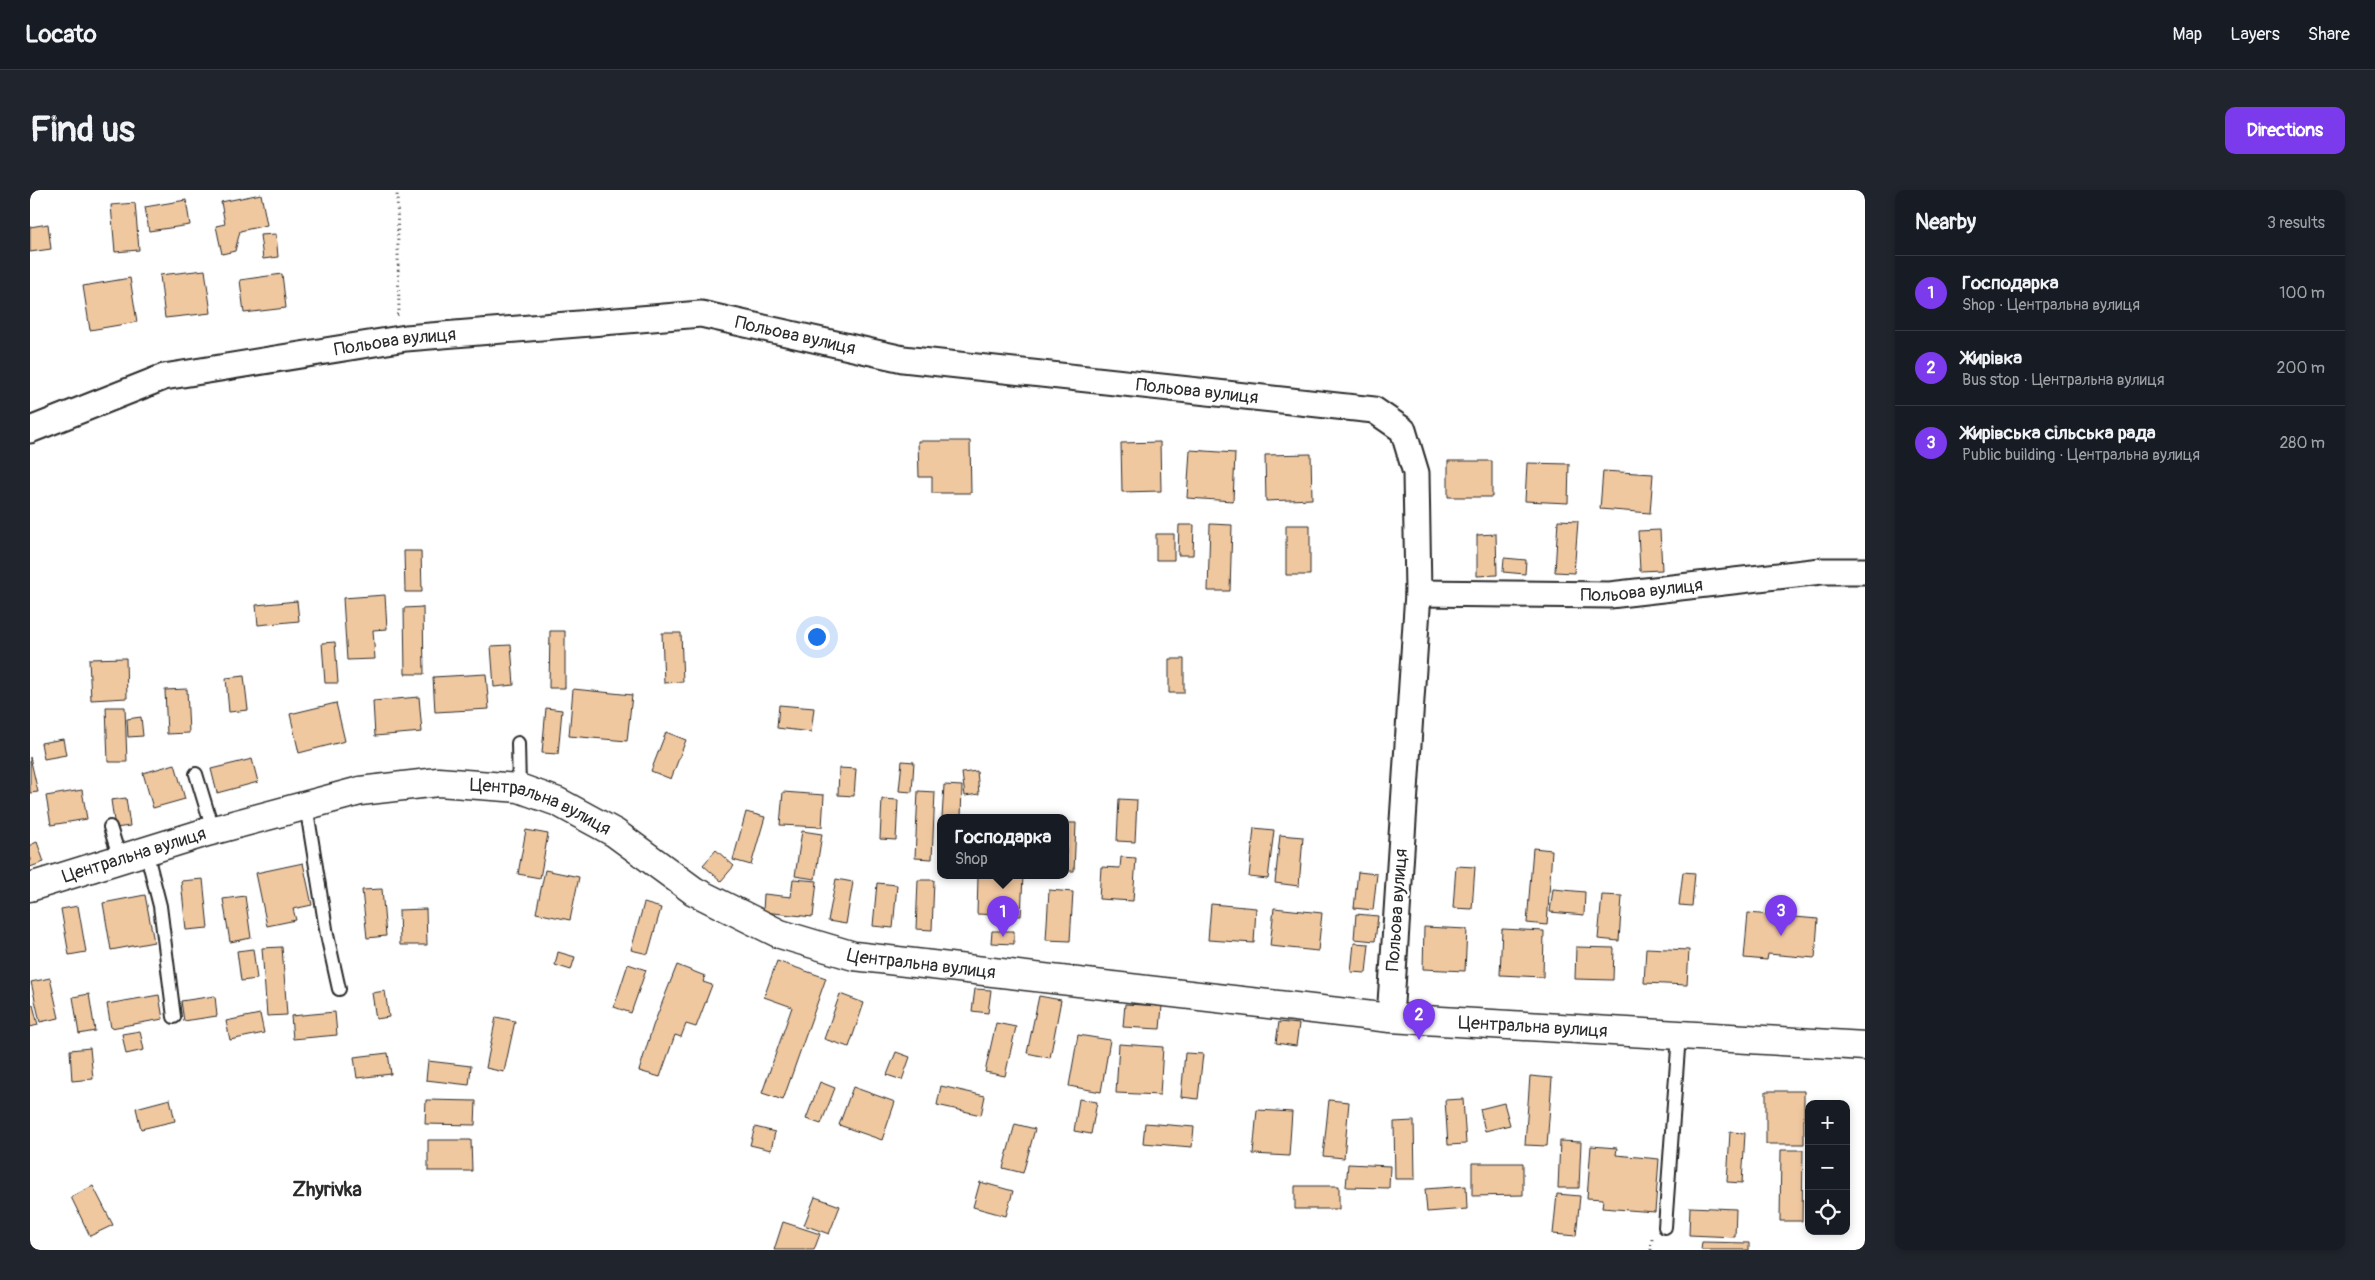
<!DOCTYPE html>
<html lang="en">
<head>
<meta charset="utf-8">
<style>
  body { margin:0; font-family:Pangolin,sans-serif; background:#20242c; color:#f1f3f6 }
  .controls { position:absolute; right:15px; bottom:15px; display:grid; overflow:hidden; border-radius:10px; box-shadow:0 2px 8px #0003 }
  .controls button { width:45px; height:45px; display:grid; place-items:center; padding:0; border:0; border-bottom:1px solid #363941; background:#171b24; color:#f1f3f6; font:25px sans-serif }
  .you { position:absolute; left:786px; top:446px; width:18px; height:18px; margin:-12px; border:4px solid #fff; border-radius:50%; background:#1a73e8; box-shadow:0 0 0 8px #1a73e833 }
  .badge { display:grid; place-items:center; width:32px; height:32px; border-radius:50%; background:#7c3aed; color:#fff; font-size:16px; font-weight:700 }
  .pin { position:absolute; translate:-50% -41px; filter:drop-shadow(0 1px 2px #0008) }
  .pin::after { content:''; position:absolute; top:26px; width:18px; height:15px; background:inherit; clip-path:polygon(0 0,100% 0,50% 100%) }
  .popup { position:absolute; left:907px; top:624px; width:132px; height:65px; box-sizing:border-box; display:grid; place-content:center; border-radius:10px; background:#171b24; filter:drop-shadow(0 1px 4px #0005); font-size:16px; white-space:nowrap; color:#9ea1a6 }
  .popup b { font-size:19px; color:#f1f3f6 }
  .popup::after { content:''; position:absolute; left:50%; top:100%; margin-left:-10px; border:10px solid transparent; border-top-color:#171b24 }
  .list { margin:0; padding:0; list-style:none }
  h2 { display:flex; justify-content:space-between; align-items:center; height:65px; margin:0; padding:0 20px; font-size:21px }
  h2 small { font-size:16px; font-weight:400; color:#9ea1a6 }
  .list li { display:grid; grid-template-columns:32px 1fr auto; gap:15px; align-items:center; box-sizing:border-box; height:75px; padding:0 20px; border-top:1px solid #363941 }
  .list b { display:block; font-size:19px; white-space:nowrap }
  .list p { margin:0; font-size:16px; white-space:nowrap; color:#9ea1a6 }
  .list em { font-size:16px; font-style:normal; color:#9ea1a6 }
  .icon { flex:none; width:28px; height:28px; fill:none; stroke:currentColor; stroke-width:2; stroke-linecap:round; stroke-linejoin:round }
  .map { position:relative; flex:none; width:1835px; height:1060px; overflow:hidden; border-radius:10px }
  header { display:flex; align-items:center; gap:30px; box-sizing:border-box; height:70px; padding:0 25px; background:#171b24; border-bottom:1px solid #363941 }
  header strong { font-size:24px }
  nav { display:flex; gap:28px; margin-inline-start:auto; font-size:18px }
  .intro { display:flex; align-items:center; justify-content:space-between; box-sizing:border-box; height:120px; padding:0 30px }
  h1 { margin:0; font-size:35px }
  .button { padding:12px 22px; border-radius:10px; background:#7c3aed; color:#fff; font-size:18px; font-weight:700 }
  main { display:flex; gap:30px; padding:0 30px }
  aside { flex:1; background:#171b24; border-radius:10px; box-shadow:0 2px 8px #0003 }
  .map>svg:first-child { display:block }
  .building { fill:#f0c8a0; stroke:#2b2b2b }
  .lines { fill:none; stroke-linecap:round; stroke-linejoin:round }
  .service-casing { stroke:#2b2b2b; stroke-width:16 }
  .minor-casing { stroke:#2b2b2b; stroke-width:29 }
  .tertiary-casing { stroke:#2b2b2b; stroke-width:31 }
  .path { stroke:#2b2b2b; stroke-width:3; stroke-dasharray:1 4; stroke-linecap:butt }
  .service { stroke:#fff; stroke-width:12 }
  .minor { stroke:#fff; stroke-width:25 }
  .tertiary { stroke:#fff; stroke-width:28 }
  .labels { text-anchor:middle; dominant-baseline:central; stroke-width:5; stroke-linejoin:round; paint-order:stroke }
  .street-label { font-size:18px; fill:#2b2b2b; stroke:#fff }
  .quarter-label { font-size:20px; font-weight:bold; fill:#2b2b2b; stroke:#fff }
</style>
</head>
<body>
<header>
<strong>Locato</strong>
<nav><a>Map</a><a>Layers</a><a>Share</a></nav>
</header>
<div class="intro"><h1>Find us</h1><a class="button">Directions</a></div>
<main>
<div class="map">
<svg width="1835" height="1060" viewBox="0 0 1835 1060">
  <rect width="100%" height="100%" fill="#fff"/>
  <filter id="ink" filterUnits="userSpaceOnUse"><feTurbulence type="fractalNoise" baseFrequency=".02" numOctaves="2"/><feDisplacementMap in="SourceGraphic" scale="10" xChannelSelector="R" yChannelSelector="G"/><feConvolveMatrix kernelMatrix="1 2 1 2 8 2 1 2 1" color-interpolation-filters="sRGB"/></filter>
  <g filter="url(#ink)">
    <path class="building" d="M 231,4 L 237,35 L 210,41 L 205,61 L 192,64 L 186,36 L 195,34 L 191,12 Z
      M 156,10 L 160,35 L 119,41 L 115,17 Z
      M 105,13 L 109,60 L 85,62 L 81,15 Z
      M 18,34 L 21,59 L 0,62 L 0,37 Z
      M 246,44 L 248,67 L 233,69 L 230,45 Z
      M 175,80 L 181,123 L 135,128 L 130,85 Z
      M 252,84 L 256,118 L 214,123 L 210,90 Z
      M 100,88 L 107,132 L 60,140 L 53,96 Z
      M 888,251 L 940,251 L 941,303 L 902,303 L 902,287 L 889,287 Z
      M 1130,252 L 1131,301 L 1092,302 L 1091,253 Z
      M 1160,260 L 1205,263 L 1203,311 L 1157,308 Z
      M 1281,264 L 1282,309 L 1236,311 L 1235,265 Z
      M 1418,271 L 1462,271 L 1462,307 L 1418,307 Z
      M 1497,273 L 1539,274 L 1538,313 L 1495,311 Z
      M 1573,281 L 1623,284 L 1620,323 L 1570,319 Z
      M 1528,330 L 1548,331 L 1544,383 L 1525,382 Z
      M 1180,334 L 1202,335 L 1200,401 L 1178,401 Z
      M 1149,335 L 1164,335 L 1163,365 L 1148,365 Z
      M 1256,335 L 1280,335 L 1280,385 L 1256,385 Z
      M 1630,340 L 1632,380 L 1610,381 L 1608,341 Z
      M 1126,344 L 1144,344 L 1144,370 L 1126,370 Z
      M 1466,344 L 1467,385 L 1447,386 L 1447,345 Z
      M 374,361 L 391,361 L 392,402 L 375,402 Z
      M 1474,368 L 1496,370 L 1495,384 L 1473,382 Z
      M 355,405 L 357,439 L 343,440 L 345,469 L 317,470 L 313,408 Z
      M 267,411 L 269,431 L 228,435 L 226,415 Z
      M 393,417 L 394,484 L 375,484 L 374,418 Z
      M 520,441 L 535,441 L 535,498 L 519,498 Z
      M 632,443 L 651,443 L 653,492 L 634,493 Z
      M 305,452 L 308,493 L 295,493 L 292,453 Z
      M 481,455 L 484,495 L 464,497 L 461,456 Z
      M 96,468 L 97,508 L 61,510 L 59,469 Z
      M 1139,469 L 1154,469 L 1154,503 L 1139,503 Z
      M 456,484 L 459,519 L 405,522 L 403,487 Z
      M 214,486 L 218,520 L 199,522 L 196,488 Z
      M 157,499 L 159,543 L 137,544 L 135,500 Z
      M 543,499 L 602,505 L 597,551 L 539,546 Z
      M 389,507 L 392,542 L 345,546 L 343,511 Z
      M 306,513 L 315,551 L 269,563 L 260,524 Z
      M 749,515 L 784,518 L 781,542 L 747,538 Z
      M 76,517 L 95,517 L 97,572 L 78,572 Z
      M 516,518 L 532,520 L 528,564 L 512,563 Z
      M 111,527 L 113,546 L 98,547 L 97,529 Z
      M 636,542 L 656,550 L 641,589 L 621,581 Z
      M 33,549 L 36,565 L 14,569 L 11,553 Z
      M 0,567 L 8,602 L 0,603 Z
      M 222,569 L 228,592 L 187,603 L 181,579 Z
      M 872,571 L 884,572 L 882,602 L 869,601 Z
      M 145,574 L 155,609 L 123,618 L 113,583 Z
      M 809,578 L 826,579 L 824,606 L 808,605 Z
      M 947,581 L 949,604 L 935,606 L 932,583 Z
      M 914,595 L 932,596 L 931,628 L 912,628 Z
      M 52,600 L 57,629 L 21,635 L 16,606 Z
      M 888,601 L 905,602 L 902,669 L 885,668 Z
      M 753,602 L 794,605 L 792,637 L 750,635 Z
      M 96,608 L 100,636 L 85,638 L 81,610 Z
      M 852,609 L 868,610 L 866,650 L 850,649 Z
      M 1089,609 L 1107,610 L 1105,652 L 1087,651 Z
      M 716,622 L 735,627 L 721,675 L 703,670 Z
      M 1036,633 L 1046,633 L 1044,681 L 1036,681 Z
      M 1224,638 L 1244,640 L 1238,689 L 1219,687 Z
      M 496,640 L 518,644 L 510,688 L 488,684 Z
      M 772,641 L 792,644 L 785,689 L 765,686 Z
      M 1250,645 L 1273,647 L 1269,696 L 1245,693 Z
      M 7,652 L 14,672 L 0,677 L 0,655 Z
      M 1503,658 L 1522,660 L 1517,735 L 1497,733 Z
      M 686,660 L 704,676 L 691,691 L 673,675 Z
      M 1091,667 L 1106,668 L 1103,711 L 1069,709 L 1071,677 L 1090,678 Z
      M 273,673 L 282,715 L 263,719 L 266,730 L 237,736 L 226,683 Z
      M 1426,676 L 1445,677 L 1442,719 L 1423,718 Z
      M 515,680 L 549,687 L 540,730 L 506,723 Z
      M 1328,682 L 1347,684 L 1343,720 L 1324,718 Z
      M 1653,682 L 1665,683 L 1662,716 L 1649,715 Z
      M 948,686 L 993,686 L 991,726 L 947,724 Z
      M 173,689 L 178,738 L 156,740 L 151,691 Z
      M 763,689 L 787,691 L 783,727 L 733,722 L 734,704 L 761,707 Z
      M 806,689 L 823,692 L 816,734 L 798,731 Z
      M 888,690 L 904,690 L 902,740 L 886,739 Z
      M 847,693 L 867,695 L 863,738 L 843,736 Z
      M 352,699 L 356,746 L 337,748 L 332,700 Z
      M 1523,699 L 1555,702 L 1554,725 L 1520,722 Z
      M 1019,700 L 1043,702 L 1040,751 L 1016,750 Z
      M 115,705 L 124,752 L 81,760 L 73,713 Z
      M 1572,705 L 1592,706 L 1589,751 L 1568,749 Z
      M 215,706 L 221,748 L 200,752 L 193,709 Z
      M 614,713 L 631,718 L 618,764 L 601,760 Z
      M 1181,714 L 1226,718 L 1224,753 L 1178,750 Z
      M 48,716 L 56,762 L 39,765 L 31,719 Z
      M 1244,718 L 1292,723 L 1288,761 L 1240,756 Z
      M 396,719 L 397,755 L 370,755 L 369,720 Z
      M 1718,723 L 1788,729 L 1785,768 L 1738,764 L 1737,770 L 1714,768 Z
      M 1326,724 L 1348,726 L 1345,751 L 1324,749 Z
      M 1394,737 L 1437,739 L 1435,781 L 1393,779 Z
      M 1472,739 L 1514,741 L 1513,787 L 1470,785 Z
      M 962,741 L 984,741 L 984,754 L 961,753 Z
      M 1324,753 L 1339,754 L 1336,783 L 1321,782 Z
      M 252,757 L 257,825 L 237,826 L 232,758 Z
      M 1546,757 L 1584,758 L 1583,790 L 1545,789 Z
      M 1616,758 L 1659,760 L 1657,795 L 1614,793 Z
      M 223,759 L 227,789 L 211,791 L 207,761 Z
      M 528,762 L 545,767 L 541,780 L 525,775 Z
      M 747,771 L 796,788 L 753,910 L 732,903 L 762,817 L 734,807 Z
      M 598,774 L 616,780 L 601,823 L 584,817 Z
      M 647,775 L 675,786 L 673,792 L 682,795 L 666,837 L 656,834 L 651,847 L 645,845 L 630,887 L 609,881 L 623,836 Z
      M 20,788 L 29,828 L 10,832 L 1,792 Z
      M 945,799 L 961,800 L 958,823 L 942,821 Z
      M 355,801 L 359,827 L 346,829 L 342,803 Z
      M 59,804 L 65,841 L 49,844 L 43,807 Z
      M 810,804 L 834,813 L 819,857 L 794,849 Z
      M 129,805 L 133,829 L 81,838 L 77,814 Z
      M 185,806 L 187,826 L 154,831 L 151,811 Z
      M 1009,806 L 1031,810 L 1020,868 L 997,863 Z
      M 1095,814 L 1132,816 L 1130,839 L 1093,837 Z
      M 3,815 L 8,835 L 0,837 L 0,816 Z
      M 305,822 L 307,845 L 263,849 L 261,826 Z
      M 230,824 L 234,843 L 200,850 L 196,831 Z
      M 466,827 L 485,831 L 474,882 L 456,878 Z
      M 1249,832 L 1269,834 L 1266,856 L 1246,853 Z
      M 966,833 L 986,837 L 975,886 L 955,882 Z
      M 110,841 L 114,860 L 96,864 L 92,844 Z
      M 1048,845 L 1080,850 L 1071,902 L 1039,896 Z
      M 1089,854 L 1133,857 L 1130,905 L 1086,903 Z
      M 60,858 L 63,889 L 42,891 L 40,860 Z
      M 866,862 L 880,867 L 872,890 L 857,885 Z
      M 358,863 L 361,884 L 327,888 L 324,867 Z
      M 1155,863 L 1173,864 L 1168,909 L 1151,907 Z
      M 398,871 L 441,876 L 439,895 L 396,890 Z
      M 1500,886 L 1522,888 L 1517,956 L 1495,955 Z
      M 790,892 L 805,898 L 791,934 L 776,929 Z
      M 911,896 L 955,906 L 951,925 L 907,915 Z
      M 823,897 L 865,912 L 852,950 L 809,935 Z
      M 1736,901 L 1774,901 L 1774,954 L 1736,954 Z
      M 140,909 L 145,931 L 111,939 L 106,918 Z
      M 1049,909 L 1067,912 L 1061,944 L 1044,941 Z
      M 1433,909 L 1436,954 L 1418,955 L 1415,910 Z
      M 396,910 L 446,911 L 445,935 L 395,934 Z
      M 1299,910 L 1319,912 L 1314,968 L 1293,966 Z
      M 1474,913 L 1480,935 L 1455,941 L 1450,919 Z
      M 1227,920 L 1262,922 L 1259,966 L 1223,964 Z
      M 1384,931 L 1385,989 L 1365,989 L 1364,932 Z
      M 1115,933 L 1164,937 L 1162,957 L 1113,953 Z
      M 985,934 L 1005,939 L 993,983 L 973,978 Z
      M 725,937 L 745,942 L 741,960 L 720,955 Z
      M 1700,942 L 1715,943 L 1712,993 L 1697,992 Z
      M 398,950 L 441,950 L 442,981 L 398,981 Z
      M 1530,951 L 1551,952 L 1549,998 L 1528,998 Z
      M 1561,956 L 1587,958 L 1586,965 L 1629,969 L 1625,1022 L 1572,1018 L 1573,1009 L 1557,1008 Z
      M 1751,960 L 1773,960 L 1772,1031 L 1750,1031 Z
      M 1442,973 L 1493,973 L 1493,1005 L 1442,1006 Z
      M 1318,974 L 1360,976 L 1359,998 L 1316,997 Z
      M 950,992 L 983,1001 L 976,1026 L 943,1017 Z
      M 63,996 L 83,1035 L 60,1046 L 41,1007 Z
      M 1265,996 L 1309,996 L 1309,1019 L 1265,1019 Z
      M 1436,996 L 1437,1019 L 1397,1022 L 1395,999 Z
      M 1527,1004 L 1550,1006 L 1546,1046 L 1523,1044 Z
      M 785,1007 L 810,1016 L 799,1044 L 774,1035 Z
      M 1660,1017 L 1706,1019 L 1705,1047 L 1659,1045 Z
      M 753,1032 L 790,1044 L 784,1060 L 744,1060 Z
      M 1672,1052 L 1719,1053 L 1719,1060 L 1671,1060 Z"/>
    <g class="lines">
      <defs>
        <path id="service" d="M 488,553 L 489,598
          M 166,584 L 183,640
          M 276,615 L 297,745 L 309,799
          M 80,637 L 90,669
          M 116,661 L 130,716 L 144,827
          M 1635,1037 L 1649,845"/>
        <g id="minor">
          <path id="s1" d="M 0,240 L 134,187 L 376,148 L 671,124 L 873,169 L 1344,220 L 1373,240 L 1386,283 L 1388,403 L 1360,828"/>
          <path id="s2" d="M 1388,403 L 1580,405 L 1791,381 L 1835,381"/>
        </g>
        <g id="tertiary">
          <path id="s3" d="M 0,697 L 177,642 L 330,601 L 408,592 L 489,598 L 528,612 L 585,643 L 664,701 L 750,744 L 824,766 L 1360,828 L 1835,856"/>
        </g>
      </defs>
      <use href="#service" class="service-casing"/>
      <use href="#minor" class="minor-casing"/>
      <use href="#tertiary" class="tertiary-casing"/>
      <path class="path" d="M 367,125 L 369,123 L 367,0
        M 1621,1060 L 1622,1049"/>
      <use href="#service" class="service"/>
      <use href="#minor" class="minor"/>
      <use href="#tertiary" class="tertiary"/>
    </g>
  </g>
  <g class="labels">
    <g class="street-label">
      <text stroke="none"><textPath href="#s1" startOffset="782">Польова вулиця</textPath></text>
      <text stroke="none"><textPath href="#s1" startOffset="378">Польова вулиця</textPath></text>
      <text stroke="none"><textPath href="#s1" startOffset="1188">Польова вулиця</textPath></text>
      <text stroke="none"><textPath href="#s2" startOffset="224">Польова вулиця</textPath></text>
      <text stroke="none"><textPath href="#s3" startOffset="529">Центральна вулиця</textPath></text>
      <text stroke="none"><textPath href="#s3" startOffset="109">Центральна вулиця</textPath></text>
      <text transform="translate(1367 720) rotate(-86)">Польова вулиця</text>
      <text stroke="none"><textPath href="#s3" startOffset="949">Центральна вулиця</textPath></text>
      <text stroke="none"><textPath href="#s3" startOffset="1564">Центральна вулиця</textPath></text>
    </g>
    <g class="quarter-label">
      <text x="297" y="999">Zhyrivka</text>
    </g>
  </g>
</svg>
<div class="controls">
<button>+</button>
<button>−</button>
<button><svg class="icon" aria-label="locate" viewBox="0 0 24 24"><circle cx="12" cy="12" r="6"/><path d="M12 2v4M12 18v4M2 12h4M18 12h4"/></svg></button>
</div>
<div class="you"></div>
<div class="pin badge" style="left:973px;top:747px">1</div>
<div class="popup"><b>Господарка</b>Shop</div>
<div class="pin badge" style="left:1389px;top:850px">2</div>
<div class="pin badge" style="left:1751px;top:746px">3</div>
</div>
<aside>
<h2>Nearby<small>3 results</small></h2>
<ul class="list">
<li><span class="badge">1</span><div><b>Господарка</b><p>Shop · Центральна вулиця</p></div><em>100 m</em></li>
<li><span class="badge">2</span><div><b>Жирівка</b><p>Bus stop · Центральна вулиця</p></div><em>200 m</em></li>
<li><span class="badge">3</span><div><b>Жирівська сільська рада</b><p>Public building · Центральна вулиця</p></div><em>280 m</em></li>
</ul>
</aside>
</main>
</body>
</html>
